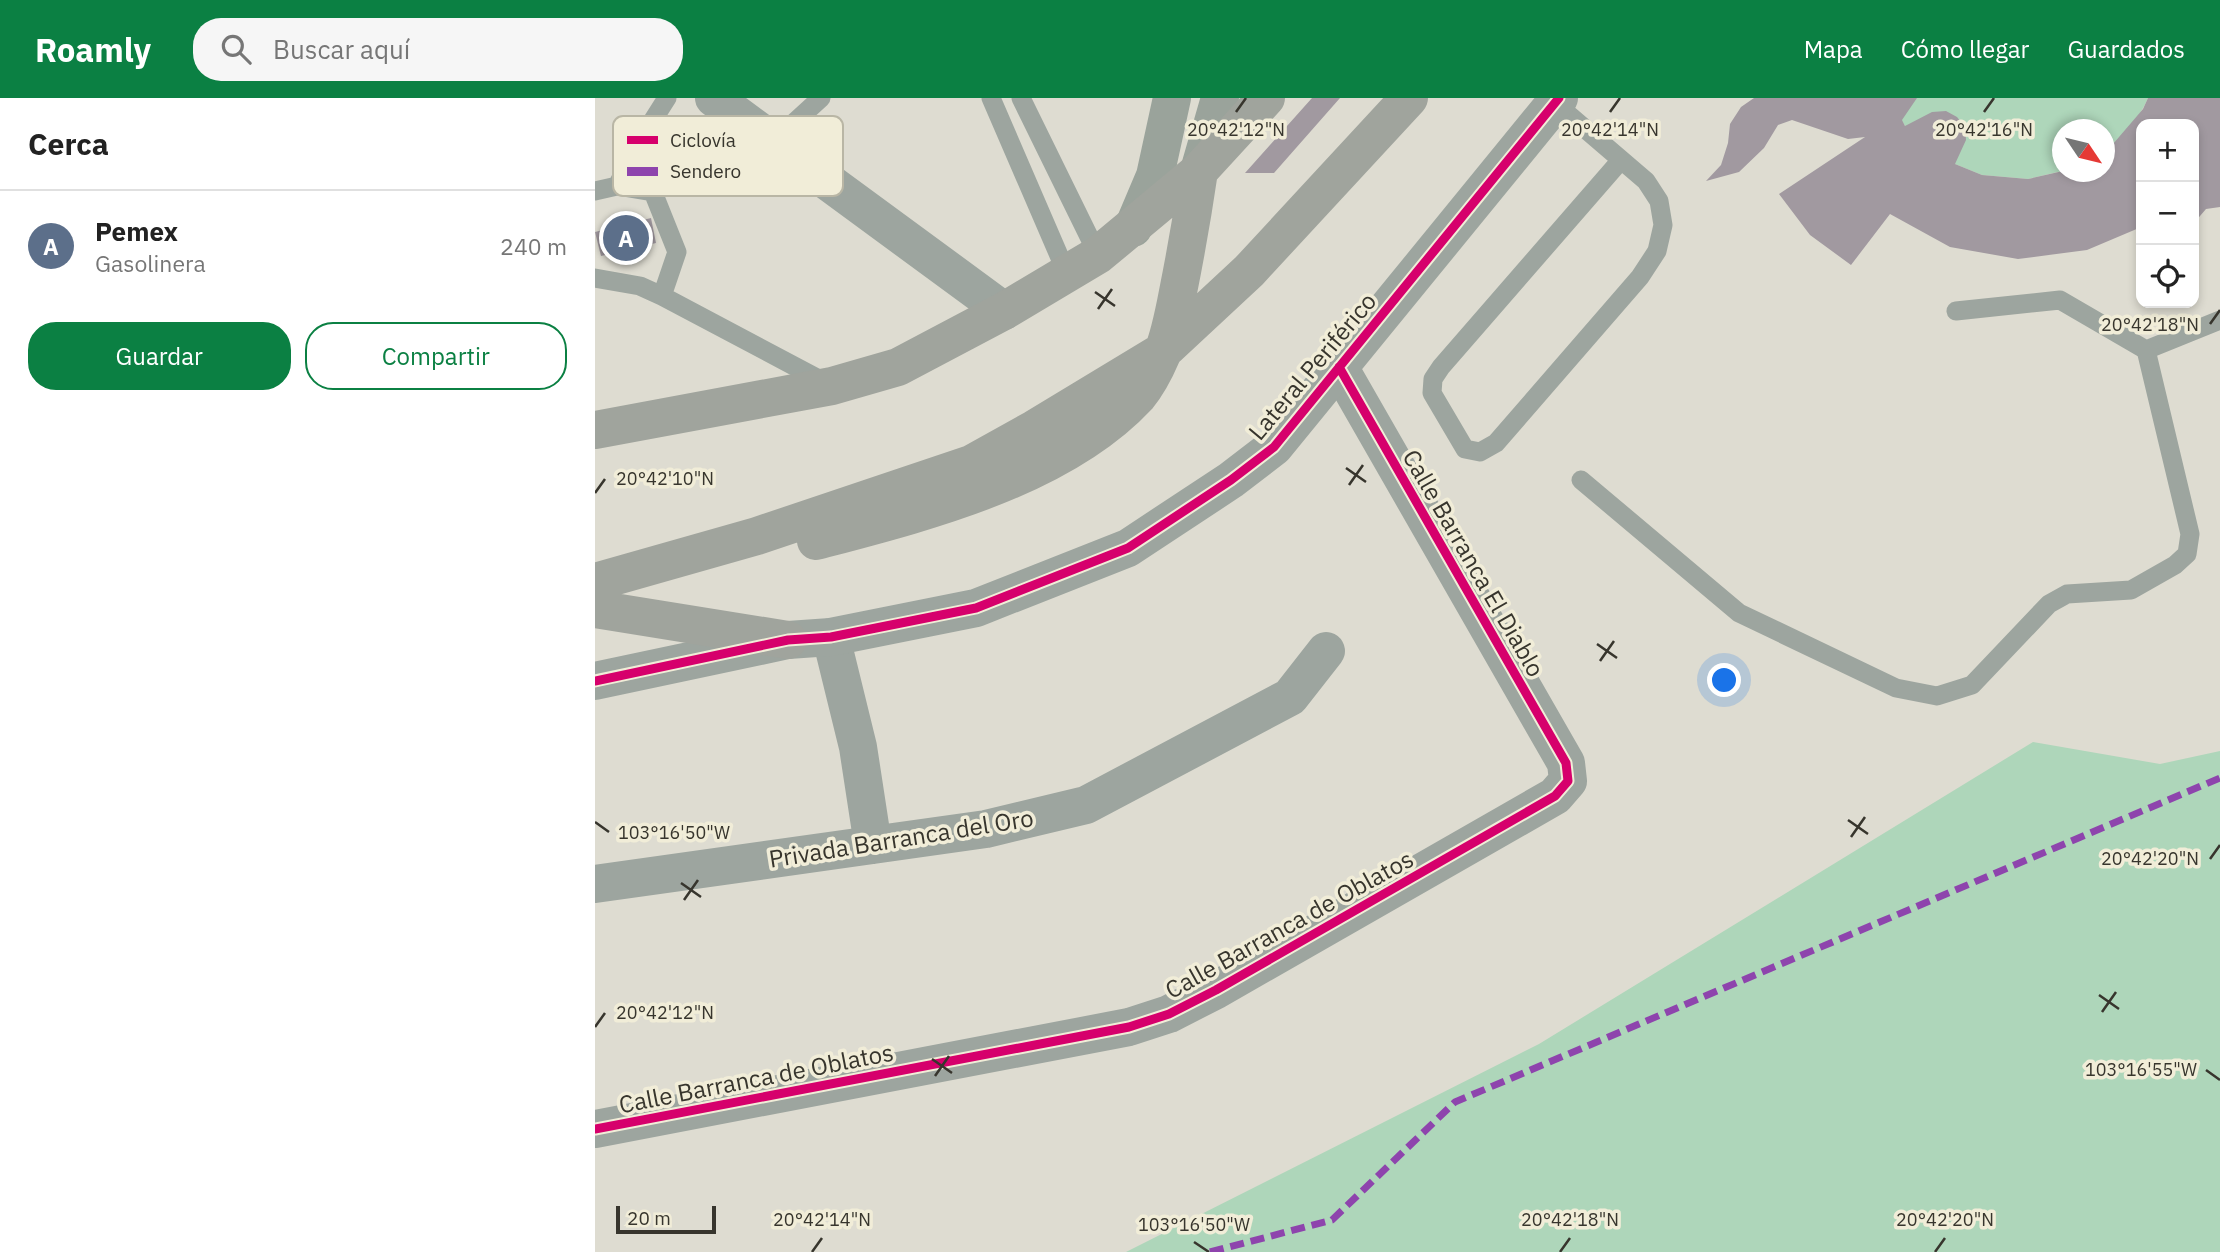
<!DOCTYPE html>
<html lang="es">
<head>
<meta charset="utf-8">
<style>
  body { margin:0; font-family:"IBM Plex Sans",sans-serif; background:#f6f6f6; color:#222 }
  .controls { position:absolute; right:21px; top:21px; display:grid; overflow:hidden; border-radius:14px; box-shadow:0 4px 10px #0003 }
  .controls button { width:63px; height:63px; display:grid; place-items:center; padding:0; border:0; border-bottom:2px solid #e0e0e0; background:#fff; color:#222; font:35px sans-serif }
  .compass { position:absolute; left:1457px; top:21px; width:63px; height:63px; border-radius:50%; background:#fff; box-shadow:0 4px 10px #0003; rotate:125deg }
  .scale { position:absolute; left:21px; bottom:18px; width:100px; box-sizing:border-box; padding-left:7px; border:4px solid #37352d; border-top:0; font-size:19px; line-height:24px; white-space:nowrap; color:#37352d; -webkit-text-stroke:5px #f1edd8; paint-order:stroke }
  .you { position:absolute; left:1130px; top:583px; width:24px; height:24px; margin:-18px; border:5px solid #fff; border-radius:50%; background:#1a73e8; box-shadow:0 0 0 10px #1a73e833 }
  .badge { display:grid; place-items:center; width:46px; height:46px; border-radius:50%; background:#0b8043; color:#fff; font-size:23px; font-weight:700 }
  .pin { position:absolute; translate:-50% -50%; border:4px solid #fff; box-shadow:0 2px 7px #0006 }
  .list { margin:0; padding:0; list-style:none }
  h2 { display:flex; justify-content:space-between; align-items:center; height:91px; margin:0; padding:0 28px; font-size:30px }
  h2 small { font-size:23px; font-weight:400; color:#767676 }
  .list li { display:grid; grid-template-columns:46px 1fr auto; gap:21px; align-items:center; box-sizing:border-box; height:112px; padding:0 28px; border-top:2px solid #e0e0e0 }
  .list b { display:block; font-size:26px; white-space:nowrap }
  .list p { margin:0; font-size:23px; white-space:nowrap; color:#767676 }
  .list em { font-size:23px; font-style:normal; color:#767676 }
  .actions { display:flex; gap:14px; padding:21px 28px }
  .actions a { flex:1; padding:16px 0; border:2px solid #0b8043; border-radius:28px; text-align:center; font-size:24px; color:#0b8043 }
  .actions .main { background:#0b8043; color:#fff }
  .icon { flex:none; width:38px; height:38px; fill:none; stroke:currentColor; stroke-width:2; stroke-linecap:round; stroke-linejoin:round }
  .map { position:relative; flex:none; width:1625px; height:1154px; overflow:hidden }
  header { display:flex; align-items:center; gap:42px; box-sizing:border-box; height:98px; padding:0 35px; background:#0b8043; color:#fff }
  header strong { font-size:33px }
  nav { display:flex; gap:38px; margin-inline-start:auto; font-size:24px }
  .search { width:490px; height:63px; background:#f6f6f6; display:flex; align-items:center; gap:18px; box-sizing:border-box; padding:0 24px; border-radius:28px; color:#767676; font-size:26px }
  main { display:flex }
  aside { flex:1; background:#fff }
  .map>svg:first-child { display:block }
  .green { fill:#aed6ba }
  .building { fill:#a199a0 }
  .lines { fill:none; stroke-linecap:round; stroke-linejoin:round }
  .service { stroke:#9da59f; stroke-width:19 }
  .minor { stroke:#9da59f; stroke-width:38 }
  .tertiary { stroke:#9da59f; stroke-width:38 }
  .secondary { stroke:#9aa39b; stroke-width:38 }
  .trunk { stroke:#a0a49d; stroke-width:38 }
  .quiet { stroke:#8e44ad; stroke-width:7; stroke-dasharray:14 7; stroke-linecap:butt }
  .cycleway-casing { stroke:#f1edd8; stroke-width:13 }
  .cycleway { stroke:#d6006c; stroke-width:9 }
  .ticks { fill:none; stroke:#37352d; stroke-width:2.5 }
  .labels { text-anchor:middle; dominant-baseline:central; stroke-width:7; stroke-linejoin:round; paint-order:stroke }
  .street-label { font-size:24px; fill:#37352d; stroke:#f1edd8 }
  .key { fill:#f1edd8; stroke:#b9b6a5; stroke-width:2 }
  .key-label { font-size:19px; fill:#37352d }
  .ticks-label { font-size:18px; text-anchor:middle; fill:#37352d; stroke:#f1edd8; stroke-width:7; stroke-linejoin:round; paint-order:stroke }
</style>
</head>
<body>
<header>
<strong>Roamly</strong>
<div class="search"><svg class="icon" aria-label="search" viewBox="0 0 24 24"><circle cx="10" cy="10" r="6"/><path d="M15 15l6 6"/></svg>Buscar aquí</div>
<nav><a>Mapa</a><a>Cómo llegar</a><a>Guardados</a></nav>
</header>
<main>
<aside>
<h2>Cerca<small></small></h2>
<ul class="list">
<li><span class="badge" style="background:#5c6f8a">A</span><div><b>Pemex</b><p>Gasolinera</p></div><em>240 m</em></li>
</ul>
<div class="actions"><a class="main">Guardar</a><a>Compartir</a></div>
</aside>
<div class="map">
<svg width="1625" height="1154" viewBox="0 0 1625 1154">
  <rect width="100%" height="100%" fill="#dedcd1"/>
  <path class="green" d="M 1294,0 L 1553,0 C 1545,19 1527,41 1510,52 L 1510,32 L 1468,32 L 1467,73 L 1433,81 L 1387,77 L 1360,66 L 1310,28 Z
    M 1438,644 L 1565,666 L 1625,653 L 1625,1154 L 531,1154 L 944,946 Z"/>
  <path class="building" d="M 717,0 L 745,0 L 679,75 L 650,75 Z
    M 1159,0 L 1322,0 L 1307,22 L 1310,28 L 1337,14 L 1351,13 L 1362,19 L 1370,29 L 1371,42 L 1360,66 L 1387,77 L 1433,81 L 1468,73 L 1510,74 L 1510,52 L 1518,46 L 1548,11 L 1553,0 L 1625,0 L 1625,109 L 1611,111 L 1599,125 L 1599,26 L 1546,26 L 1546,132 L 1544,130 L 1492,152 L 1423,161 L 1355,149 L 1295,116 L 1256,167 L 1215,137 L 1184,96 L 1270,39 L 1253,41 L 1197,22 L 1183,27 L 1169,50 L 1144,74 L 1111,83 L 1126,67 L 1133,45 L 1135,26 L 1146,9 Z
    M 56,120 L 61,145 L 6,158 L 0,134 Z"/>
  <g class="lines">
    <path class="service" d="M 396,0 L 472,176
      M 426,0 L 503,157
      M 960,5 L 1051,83 L 1064,103 L 1068,127 L 1062,153 L 1045,179 L 901,345 L 885,354 L 870,351 L 837,295 L 838,281 L 846,269 L 1026,62
      M 179,43 L 226,0
      M 22,88 L 46,41 L 72,0
      M 0,93 L 22,88 L 58,94 L 82,154 L 67,198
      M 0,180 L 45,188 L 67,198 L 233,286
      M 1361,213 L 1465,202 L 1551,252
      M 986,382 L 1144,515 L 1301,590 L 1342,598 L 1377,587 L 1454,506 L 1472,496 L 1536,492 L 1580,467 L 1592,456 L 1595,436 L 1551,252 L 1625,222"/>
    <path class="minor" d="M 119,0 L 409,213
      M 236,539 L 263,649 L 278,747
      M 0,786 L 391,731 L 491,707 L 695,599 L 731,553
      M 0,1031 L 534,929 L 574,916 L 621,892 L 960,698 L 973,683 L 971,665 L 744,269"/>
    <path class="tertiary" d="M 0,583 L 193,542 L 236,539 L 381,510 L 533,450 L 636,382 L 679,349 L 964,0"/>
    <path class="secondary" d="M 604,73 L 625,0
      M 538,130 L 560,78 L 577,0"/>
    <path class="trunk" d="M 0,332 L 237,288 L 303,269 L 409,213 L 503,157 L 604,73 L 671,0
      M 221,443 C 327,415 466,381 543,298 C 553,286 561,270 567,256 C 575,237 579,215 583,194 C 591,154 598,114 604,73
      M 0,484 L 162,438 L 376,366 L 439,331 L 568,253 L 654,173 L 814,0
      M 0,511 L 193,542"/>
    <path class="quiet" d="M 615,1154 L 737,1122 L 860,1004 L 1625,680"/>
    <defs>
      <path id="cycleway" d="M 0,583 L 193,542 L 236,539 L 381,510 L 533,450 L 636,382 L 679,349 L 964,0
        M 0,1031 L 534,929 L 574,916 L 621,892 L 960,698 L 973,683 L 971,665 L 744,269"/>
    </defs>
    <use href="#cycleway" class="cycleway-casing"/>
    <use href="#cycleway" class="cycleway"/>
  </g>
  <path class="ticks" d="M 641,14 L 651,0M 1015,14 L 1025,0M 1389,14 L 1399,0M 500,194 L 520,208M 503,211 L 517,191M 1615,226 L 1625,212M 751,370 L 771,384M 754,387 L 768,367M 0,395 L 10,381M 1002,546 L 1022,560M 1005,563 L 1019,543M 1253,722 L 1273,736M 0,724 L 14,734M 1256,739 L 1270,719M 1615,761 L 1625,747M 86,785 L 106,799M 89,802 L 103,782M 1504,897 L 1524,911M 1507,914 L 1521,894M 0,929 L 10,915M 337,961 L 357,975M 1611,972 L 1625,982M 340,978 L 354,958M 599,1144 L 614,1154M 217,1154 L 227,1140M 965,1154 L 975,1140M 1340,1154 L 1350,1140"/>
  <g class="labels">
    <g class="street-label">
      <text transform="translate(717 268) rotate(-50)">Lateral Periférico</text>
      <text transform="translate(879 465) rotate(60)">Calle Barranca El Diablo</text>
      <text transform="translate(306 740) rotate(-9)">Privada Barranca del Oro</text>
      <text transform="translate(694 826) rotate(-29)">Calle Barranca de Oblatos</text>
      <text transform="translate(161 980) rotate(-11)">Calle Barranca de Oblatos</text>
    </g>
  </g>
  <rect x="18" y="18" width="230" height="80" rx="10" class="key"/>
  <rect x="32" y="38" width="31" height="8" fill="#d6006c"/>
  <rect x="32" y="69" width="31" height="9" fill="#8e44ad"/>
  <g class="key-label">
    <text x="75" y="49">Ciclovía</text>
    <text x="75" y="80">Sendero</text>
  </g>
  <g class="ticks-label">
    <text x="641" y="38">20°42'12"N</text>
    <text x="1015" y="38">20°42'14"N</text>
    <text x="1389" y="38">20°42'16"N</text>
    <text x="1555" y="233">20°42'18"N</text>
    <text x="70" y="387">20°42'10"N</text>
    <text x="79" y="741">103°16'50"W</text>
    <text x="1555" y="767">20°42'20"N</text>
    <text x="70" y="921">20°42'12"N</text>
    <text x="1546" y="978">103°16'55"W</text>
    <text x="227" y="1128">20°42'14"N</text>
    <text x="975" y="1128">20°42'18"N</text>
    <text x="1350" y="1128">20°42'20"N</text>
    <text x="599" y="1133">103°16'50"W</text>
  </g>
</svg>
<div class="controls">
<button>+</button>
<button>−</button>
<button><svg class="icon" aria-label="locate" viewBox="0 0 24 24"><circle cx="12" cy="12" r="6"/><path d="M12 2v4M12 18v4M2 12h4M18 12h4"/></svg></button>
</div>
<svg class="compass" viewBox="-18 -18 36 36"><path d="M0-13l5 13h-10z" fill="#e53935"/><path d="M0 13l5-13h-10z" fill="#767676"/></svg>
<div class="scale">20 m</div>
<div class="you"></div>
<div class="pin badge" style="left:31px;top:140px;background:#5c6f8a">A</div>
</div>
</main>
</body>
</html>
